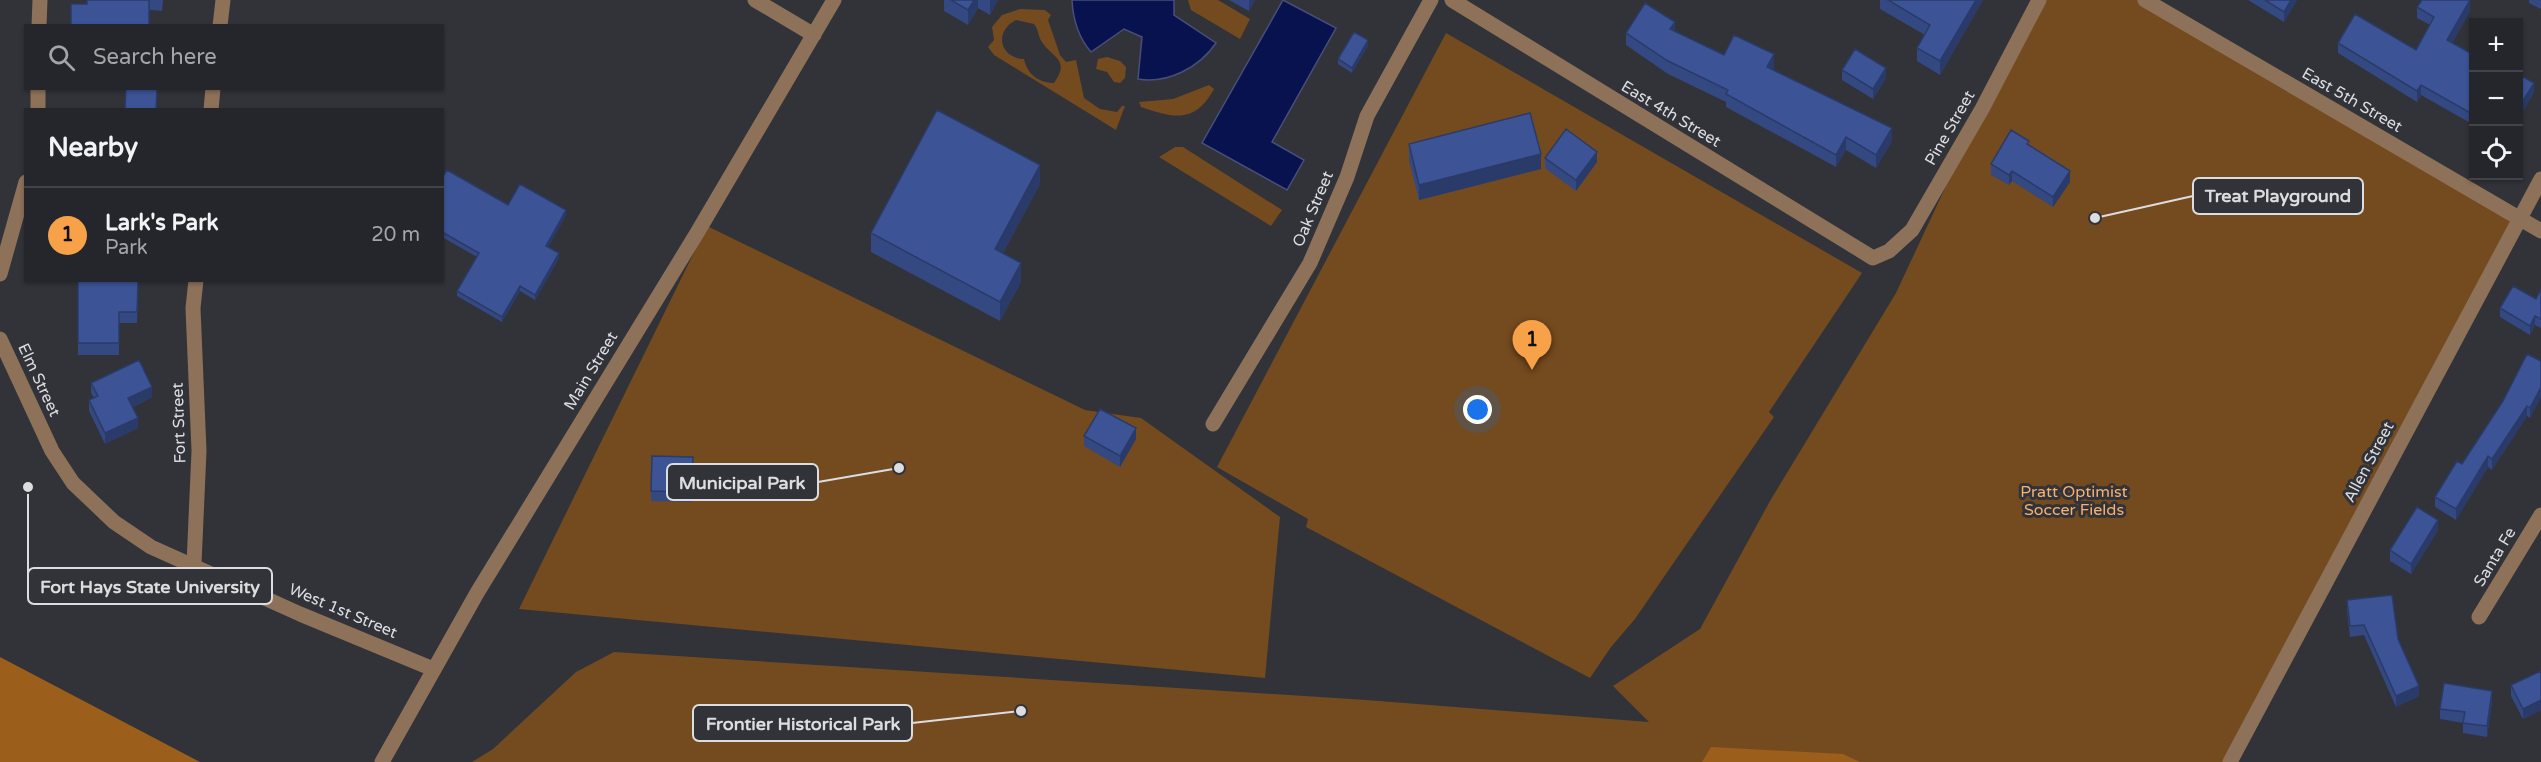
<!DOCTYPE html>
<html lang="en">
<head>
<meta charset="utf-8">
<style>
  body { margin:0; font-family:"Varela Round",sans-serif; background:#313237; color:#f1f3f6 }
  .controls { position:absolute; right:18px; top:18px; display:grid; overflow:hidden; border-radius:0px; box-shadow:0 2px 4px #0004 }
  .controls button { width:54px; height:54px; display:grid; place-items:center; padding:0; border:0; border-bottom:2px solid #424347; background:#25262b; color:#f1f3f6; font:30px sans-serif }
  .you { position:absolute; left:1478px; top:410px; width:21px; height:21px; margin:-15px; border:4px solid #fff; border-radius:50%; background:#1a73e8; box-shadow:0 0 0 9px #1a73e833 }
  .badge { display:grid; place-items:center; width:39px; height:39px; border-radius:50%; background:#f7a149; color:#111; font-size:20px; font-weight:700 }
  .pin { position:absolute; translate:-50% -50px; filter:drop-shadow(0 2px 3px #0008) }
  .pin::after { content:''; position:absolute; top:32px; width:21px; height:18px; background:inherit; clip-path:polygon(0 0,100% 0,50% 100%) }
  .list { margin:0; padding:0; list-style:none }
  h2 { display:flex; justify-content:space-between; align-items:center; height:78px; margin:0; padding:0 24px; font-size:26px }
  h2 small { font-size:20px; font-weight:400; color:#a3a5a9 }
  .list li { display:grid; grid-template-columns:39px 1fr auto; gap:18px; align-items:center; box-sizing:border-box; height:96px; padding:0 24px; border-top:2px solid #424347 }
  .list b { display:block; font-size:22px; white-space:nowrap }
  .list p { margin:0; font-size:20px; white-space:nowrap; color:#a3a5a9 }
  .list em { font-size:20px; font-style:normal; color:#a3a5a9 }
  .icon { flex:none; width:33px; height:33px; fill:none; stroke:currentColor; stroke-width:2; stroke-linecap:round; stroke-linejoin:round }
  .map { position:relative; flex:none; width:2541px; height:762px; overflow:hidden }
  .search { position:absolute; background:#25262b; box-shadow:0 2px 4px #0004; left:24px; top:24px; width:420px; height:66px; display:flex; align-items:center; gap:15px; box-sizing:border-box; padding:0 21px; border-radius:0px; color:#a3a5a9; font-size:22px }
  .panel { position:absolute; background:#25262b; box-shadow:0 2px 4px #0004; left:24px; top:108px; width:420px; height:174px; border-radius:0px }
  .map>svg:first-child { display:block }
  .green { fill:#744a1f; fill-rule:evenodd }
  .forest { fill:#9c5e1b }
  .water { fill:#07124f; stroke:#474f7a; stroke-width:1.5 }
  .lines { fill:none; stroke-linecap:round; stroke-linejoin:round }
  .minor { stroke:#8d7159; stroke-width:15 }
  .wall { fill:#344881 }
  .shaded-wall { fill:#2a3b69 }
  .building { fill:#3c5496; stroke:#2a3b69; stroke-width:1.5 }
  .labels { text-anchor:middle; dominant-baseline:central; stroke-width:6; stroke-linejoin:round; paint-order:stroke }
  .street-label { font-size:16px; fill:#dbdde0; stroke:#313339 }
  .park-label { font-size:16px; fill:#f6b172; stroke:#313339 }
  .leader { fill:none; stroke:#dbdde0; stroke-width:2 }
  .callout-dot { fill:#dbdde0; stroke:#313339; stroke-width:2 }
  .callout { fill:#313339; stroke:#dbdde0; stroke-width:2 }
  .callout-label { font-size:18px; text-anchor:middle; font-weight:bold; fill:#dbdde0 }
</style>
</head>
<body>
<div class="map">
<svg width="2541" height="762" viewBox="0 0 2541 762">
  <rect width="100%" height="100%" fill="#313339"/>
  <path class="green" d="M 1188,0 L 1218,0 L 1250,19 L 1240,39 L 1191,10 Z
    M 2039,0 L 2145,0 L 2520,219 L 2230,762 L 472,762 L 493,749 L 576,672 L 614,652 L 1366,700 L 1649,722 L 1613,686 L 1700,629 L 1770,501 L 1896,293 L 1982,109 Z
    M 1020,9 L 1045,10 L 1051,15 L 1048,20 L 1060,55 L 1066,62 L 1076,60 L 1084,98 L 1100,109 L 1117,112 L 1122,106 L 1125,106 L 1116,130 L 994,55 L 988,47 L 994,40 L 992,27 L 1002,15 ZM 1016,20 L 1034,24 C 1039,30 1038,37 1042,42 C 1052,58 1071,59 1054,83 C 1039,83 1027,74 1024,59 C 999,58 994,31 1016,20 Z
    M 1446,33 L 1862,273 L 1769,412 L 1774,417 L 1635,619 L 1611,647 L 1590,678 L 1306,527 L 1308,519 L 1217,467 Z
    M 1107,57 L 1120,61 L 1126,67 L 1125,78 L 1120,83 L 1114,82 L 1107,72 L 1096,69 L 1098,59 Z
    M 1209,85 L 1214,89 C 1195,124 1173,118 1141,107 L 1139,102 L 1173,99 Z
    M 1175,147 L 1183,147 L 1282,210 L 1271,226 L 1159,157 Z
    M 707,226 L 1085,410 L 1141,418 L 1280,517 L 1265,678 L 519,609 Z"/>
  <path class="forest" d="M 0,657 L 200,762 L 0,762 Z
    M 1711,747 L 1843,754 L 1860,762 L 1702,762 Z"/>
  <path class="water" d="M 1072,0 L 1174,0 L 1174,15 L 1216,43 C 1199,68 1167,84 1138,79 L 1142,37 L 1124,29 L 1091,52 C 1078,37 1073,20 1072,0 Z
    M 1283,0 L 1336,28 L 1272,142 L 1304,160 L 1287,190 L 1202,143 Z"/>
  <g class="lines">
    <path class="minor" d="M 755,0 L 814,35
      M 1452,0 L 1873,258 L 1889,251 L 1912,230 L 1982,109 L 2039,0
      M 2145,0 L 2541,231
      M 39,26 L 40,0
      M 220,26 L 223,0
      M 38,110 L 38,88
      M 211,110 L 213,88
      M 0,274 L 26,182
      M 0,339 L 52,451 L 73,483 L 114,522 L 151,547 L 300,614 L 433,669
      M 1213,424 L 1310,263 L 1347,177 L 1367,116 L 1431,0
      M 194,564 L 199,451 L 193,308 L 196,280
      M 2479,617 L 2541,515
      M 382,762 L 477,593 L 697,233 L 834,0
      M 2230,762 L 2541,179"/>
  </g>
  <path class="wall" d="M 87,0 L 163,0 L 162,11 L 87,4 Z
    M 944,0 L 998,0 L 990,15 L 978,8 L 968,25 L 944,11 Z
    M 1229,0 L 1255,0 L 1249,11 Z
    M 1880,0 L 1983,0 L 1940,75 L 1917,61 L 1917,48 L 1925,35 L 1880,9 Z
    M 2248,0 L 2297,0 L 2284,22 Z
    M 2529,0 L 2541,0 L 2541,9 L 2529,3 Z
    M 2417,7 L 2470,11 L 2452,43 L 2474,55 L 2474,125 L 2421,95 L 2417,102 L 2338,53 L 2338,43 L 2416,50 L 2430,25 L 2417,18 Z
    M 1675,31 L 1724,55 L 1774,67 L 1773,69 L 1892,141 L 1876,168 L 1846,150 L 1836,167 L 1726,107 L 1726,102 L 1668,74 L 1626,45 L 1626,33 Z
    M 1368,45 L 1352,73 L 1338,64 L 1338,59 Z
    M 1842,70 L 1886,78 L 1873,99 L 1842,80 Z
    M 79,88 L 124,88 L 124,90 Z
    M 1409,144 L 1541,169 L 1419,200 L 1409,160 Z
    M 2029,146 L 2070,182 L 2053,207 L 2012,181 L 2009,185 L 1991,175 L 1991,164 Z
    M 1545,158 L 1597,162 L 1576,191 L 1545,168 Z
    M 442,178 L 508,205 L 566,215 L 548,247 L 559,258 L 535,300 L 520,291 L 502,322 L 457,296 L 457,291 L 477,257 L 442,237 Z
    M 1040,184 L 1003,253 L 1021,282 L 1000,321 L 871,252 L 871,233 Z
    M 78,280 L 138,281 L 137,323 L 119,323 L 119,355 L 78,355 Z
    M 2541,289 L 2541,328 L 2535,325 L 2530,335 L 2500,317 L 2500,308 L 2536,299 Z
    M 2541,361 L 2530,418 L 2527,416 L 2492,470 L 2488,467 L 2456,520 L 2435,507 L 2435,497 Z
    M 91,383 L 152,397 L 133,407 L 138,428 L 105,444 L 89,411 L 89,400 L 94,398 L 91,393 Z
    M 1084,436 L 1136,439 L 1120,467 L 1084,446 Z
    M 693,457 L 692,502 L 651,501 L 651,491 Z
    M 2438,530 L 2411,574 L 2390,561 L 2390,550 Z
    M 2347,600 L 2419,696 L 2396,707 L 2364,635 L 2350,637 L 2347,611 Z
    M 2541,671 L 2541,710 L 2523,719 L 2511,696 L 2511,685 Z
    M 2492,702 L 2487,737 L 2463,733 L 2463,723 L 2440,719 L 2440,709 Z"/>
  <path class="shaded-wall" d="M 974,0 L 978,0 L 978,8 L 968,25 L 968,10 Z
    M 990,0 L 998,0 L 990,15 Z
    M 1249,0 L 1255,0 L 1249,11 Z
    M 1976,0 L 1983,0 L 1940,75 L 1940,61 Z
    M 2291,0 L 2297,0 L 2284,22 L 2284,12 Z
    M 2470,0 L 2470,11 L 2447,51 L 2447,40 Z
    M 1675,22 L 1675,35 L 1670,29 Z
    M 1368,40 L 1368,45 L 1352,73 L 1352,68 Z
    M 1774,54 L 1774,67 L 1767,80 L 1767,67 Z
    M 1886,68 L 1886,78 L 1873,99 L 1873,89 Z
    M 2534,83 L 2534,93 L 2518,120 L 2518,109 Z
    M 2421,85 L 2421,95 L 2417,102 L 2417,91 Z
    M 1892,128 L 1892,141 L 1876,168 L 1876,155 Z
    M 1846,137 L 1846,150 L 1836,167 L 1836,155 Z
    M 1597,152 L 1597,162 L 1576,191 L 1576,180 Z
    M 1541,154 L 1541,169 L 1419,200 L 1419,185 Z
    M 1040,165 L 1040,184 L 995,268 L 995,249 Z
    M 2012,171 L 2012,181 L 2009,185 L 2009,175 Z
    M 2070,171 L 2070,182 L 2053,207 L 2053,197 Z
    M 566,210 L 566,215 L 546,251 L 546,246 Z
    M 559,253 L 559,258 L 535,300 L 535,295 Z
    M 1021,263 L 1021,282 L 1000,321 L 1000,302 Z
    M 520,286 L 520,291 L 502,322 L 502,317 Z
    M 2535,316 L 2535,325 L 2530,335 L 2530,326 Z
    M 152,387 L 152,397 L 128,409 L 128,398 Z
    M 2541,387 L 2541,398 L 2530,418 L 2530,408 Z
    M 2527,406 L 2527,416 L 2492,470 L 2492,459 Z
    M 138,418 L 138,428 L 105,444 L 105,433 Z
    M 1136,428 L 1136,439 L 1120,467 L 1120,456 Z
    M 2488,456 L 2488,467 L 2456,520 L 2456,509 Z
    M 2438,520 L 2438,530 L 2411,574 L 2411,564 Z
    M 2419,686 L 2419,696 L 2396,707 L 2396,696 Z
    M 2492,691 L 2492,702 L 2487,737 L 2487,726 Z
    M 2541,700 L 2541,710 L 2523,719 L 2523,709 Z"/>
  <path class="building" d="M 87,0 L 149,0 L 149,26 L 71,26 L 71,4 L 87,4 Z
    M 951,0 L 974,0 L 968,10 Z
    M 1888,0 L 1976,0 L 1940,61 L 1917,48 L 1930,25 Z
    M 2265,0 L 2291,0 L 2284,12 Z
    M 2422,0 L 2470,0 L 2447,40 L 2474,55 L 2474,115 L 2421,85 L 2417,91 L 2338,43 L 2355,14 L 2416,50 L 2434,17 L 2417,7 Z
    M 1645,3 L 1675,22 L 1670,29 L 1724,55 L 1734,35 L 1774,54 L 1767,67 L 1892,128 L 1876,155 L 1846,137 L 1836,155 L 1726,94 L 1728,90 L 1668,61 L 1626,33 Z
    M 1354,32 L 1368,40 L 1352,68 L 1338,59 Z
    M 1855,49 L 1886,68 L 1873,89 L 1842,70 Z
    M 2518,74 L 2534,83 L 2518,109 Z
    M 126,88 L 157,88 L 156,110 L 125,110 Z
    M 937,110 L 1040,165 L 995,249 L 1021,263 L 1000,302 L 871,233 Z
    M 1530,113 L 1541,154 L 1419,185 L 1409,144 Z
    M 1566,129 L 1597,152 L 1576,180 L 1545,158 Z
    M 2011,130 L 2029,141 L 2027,144 L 2070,171 L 2053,197 L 2012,171 L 2009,175 L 1991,164 Z
    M 447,170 L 508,205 L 520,184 L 566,210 L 546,246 L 559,253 L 535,295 L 520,286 L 502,317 L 457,291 L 479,253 L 442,232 L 442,178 Z
    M 78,280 L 138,281 L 137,312 L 119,312 L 119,343 L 78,343 Z
    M 2513,286 L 2536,299 L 2541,289 L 2541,319 L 2535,316 L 2530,326 L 2500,308 Z
    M 2527,354 L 2541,361 L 2541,387 L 2530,408 L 2527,406 L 2492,459 L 2488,456 L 2456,509 L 2435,497 L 2457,461 L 2462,464 L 2503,401 Z
    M 139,360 L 152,387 L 128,398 L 138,418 L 105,433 L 89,400 L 98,396 L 91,383 Z
    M 1100,409 L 1136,428 L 1120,456 L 1084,436 Z
    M 652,456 L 693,457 L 692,492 L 651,491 Z
    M 2417,507 L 2438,520 L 2411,564 L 2390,550 Z
    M 2392,595 L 2398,639 L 2419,686 L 2396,696 L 2364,625 L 2350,626 L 2347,600 Z
    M 2541,671 L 2541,700 L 2523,709 L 2511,685 Z
    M 2444,683 L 2492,691 L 2487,726 L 2463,723 L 2465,712 L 2440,709 Z"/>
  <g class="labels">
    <g class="street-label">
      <text transform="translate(2352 100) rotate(30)">East 5th Street</text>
      <text transform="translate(1671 114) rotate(31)">East 4th Street</text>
      <text transform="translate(1950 128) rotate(-60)">Pine Street</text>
      <text transform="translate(1313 209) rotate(-67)">Oak Street</text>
      <text transform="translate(591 371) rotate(-59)">Main Street</text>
      <text transform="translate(39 380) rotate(65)">Elm Street</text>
      <text transform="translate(179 423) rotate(-92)">Fort Street</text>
      <text transform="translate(2369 462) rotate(-62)">Allen Street</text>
      <text transform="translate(2495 557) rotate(-59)">Santa Fe</text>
      <text transform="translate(343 611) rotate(23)">West 1st Street</text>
    </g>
    <g class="park-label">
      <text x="2074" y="492">Pratt Optimist<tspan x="2074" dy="18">Soccer Fields</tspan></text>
    </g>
  </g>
  <path class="leader" d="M2095 218L2193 196M899 468L818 482M28 487L28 586M1021 711L912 723"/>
  <g class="callout-dot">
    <circle cx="2095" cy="218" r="6"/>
    <circle cx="899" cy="468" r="6"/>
    <circle cx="28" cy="487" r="6"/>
    <circle cx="1021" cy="711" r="6"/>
  </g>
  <g class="callout">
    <rect x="2193" y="178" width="170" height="36" rx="6"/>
    <rect x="667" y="464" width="151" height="36" rx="6"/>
    <rect x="28" y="568" width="244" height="36" rx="6"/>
    <rect x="693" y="705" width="219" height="36" rx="6"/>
  </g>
  <g class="callout-label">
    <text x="2278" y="202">Treat Playground</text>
    <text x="742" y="489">Municipal Park</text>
    <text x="150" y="593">Fort Hays State University</text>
    <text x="803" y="730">Frontier Historical Park</text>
  </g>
</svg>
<div class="controls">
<button>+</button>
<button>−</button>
<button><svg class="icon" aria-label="locate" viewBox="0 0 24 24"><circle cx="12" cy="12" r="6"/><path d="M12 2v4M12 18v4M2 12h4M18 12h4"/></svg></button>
</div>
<div class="you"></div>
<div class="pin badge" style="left:1532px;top:370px">1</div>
<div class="search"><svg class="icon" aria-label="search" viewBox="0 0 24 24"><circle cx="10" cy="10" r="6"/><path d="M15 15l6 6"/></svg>Search here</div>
<section class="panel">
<h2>Nearby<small></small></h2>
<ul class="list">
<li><span class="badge">1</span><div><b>Lark's Park</b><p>Park</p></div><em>20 m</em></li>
</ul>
</section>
</div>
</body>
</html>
